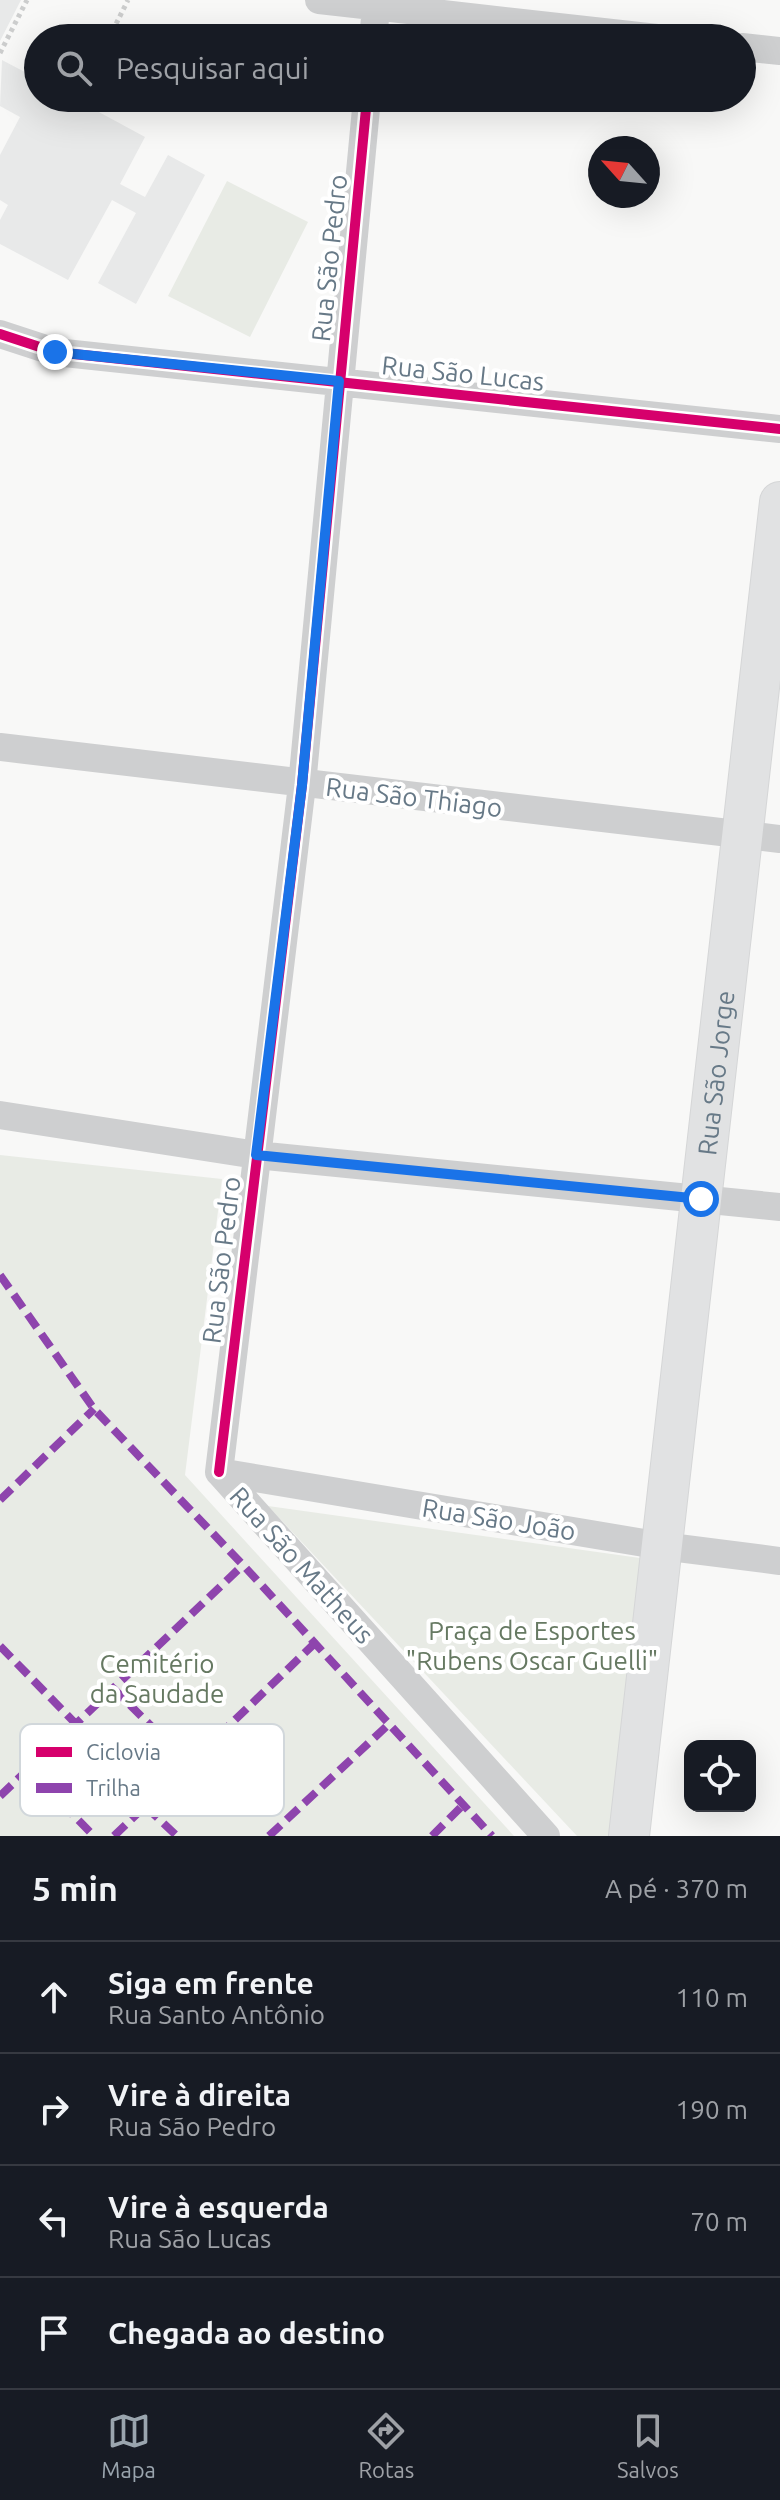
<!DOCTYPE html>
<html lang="pt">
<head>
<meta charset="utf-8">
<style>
  body { margin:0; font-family:Ubuntu,sans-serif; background:#20242c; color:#f1f3f6 }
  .controls { position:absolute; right:24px; bottom:24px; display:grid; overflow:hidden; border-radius:16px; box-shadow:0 8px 32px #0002 }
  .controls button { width:72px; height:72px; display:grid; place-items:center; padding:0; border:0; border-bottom:2px solid #363941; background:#171b24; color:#f1f3f6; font:40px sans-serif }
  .compass { position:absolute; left:588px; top:136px; width:72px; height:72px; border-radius:50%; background:#171b24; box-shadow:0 8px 32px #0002; rotate:297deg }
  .stop { position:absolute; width:24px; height:24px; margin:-18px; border:6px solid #1a73e8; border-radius:50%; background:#fff }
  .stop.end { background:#1a73e8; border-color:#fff; box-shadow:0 2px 8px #0008 }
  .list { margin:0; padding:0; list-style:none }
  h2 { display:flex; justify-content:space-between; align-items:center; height:104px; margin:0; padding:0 32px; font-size:34px }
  h2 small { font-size:26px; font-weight:400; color:#9ea1a6 }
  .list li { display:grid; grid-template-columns:52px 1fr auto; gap:24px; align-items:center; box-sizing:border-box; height:112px; padding:0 32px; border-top:2px solid #363941 }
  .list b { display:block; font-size:30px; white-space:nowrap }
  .list p { margin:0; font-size:26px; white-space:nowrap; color:#9ea1a6 }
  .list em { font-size:26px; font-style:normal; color:#9ea1a6 }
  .icon { flex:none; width:44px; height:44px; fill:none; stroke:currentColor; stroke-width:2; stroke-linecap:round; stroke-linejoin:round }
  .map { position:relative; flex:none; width:780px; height:1836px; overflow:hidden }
  .search { position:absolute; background:#171b24; box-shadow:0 8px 32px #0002; left:24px; right:24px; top:24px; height:88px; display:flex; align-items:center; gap:20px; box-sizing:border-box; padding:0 28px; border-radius:44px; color:#9ea1a6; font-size:30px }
  .sheet { height:552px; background:#171b24 }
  nav { display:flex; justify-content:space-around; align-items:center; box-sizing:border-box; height:112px; border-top:2px solid #363941; background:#171b24; font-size:22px; color:#9ea1a6 }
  nav a { display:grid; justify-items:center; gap:4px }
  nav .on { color:#9aa5ae }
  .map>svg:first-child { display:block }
  .built { fill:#e8e9e9 }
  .green { fill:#e8ebe5 }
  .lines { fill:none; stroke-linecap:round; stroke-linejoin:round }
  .secondary-casing { stroke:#d5d6d7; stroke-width:42 }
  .path { stroke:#cccdcd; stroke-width:5; stroke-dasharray:4 4; stroke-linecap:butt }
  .minor { stroke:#cecfd0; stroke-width:28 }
  .secondary { stroke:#e1e2e3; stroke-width:40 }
  .quiet { stroke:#8e44ad; stroke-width:8; stroke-dasharray:16 8; stroke-linecap:butt }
  .cycleway-casing { stroke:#fff; stroke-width:15 }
  .cycleway { stroke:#d6006c; stroke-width:10 }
  .route { stroke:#1a73e8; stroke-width:10 }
  .labels { text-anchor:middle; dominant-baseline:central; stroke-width:8; stroke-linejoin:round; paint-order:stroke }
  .street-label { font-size:26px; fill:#677987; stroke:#fff }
  .park-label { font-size:26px; fill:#667962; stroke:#fff }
  .key { fill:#fff; stroke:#d1d7db; stroke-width:2 }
  .key-label { font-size:22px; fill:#677987 }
</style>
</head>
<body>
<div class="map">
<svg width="780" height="1836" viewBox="0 0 780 1836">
  <rect width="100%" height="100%" fill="#f8f8f7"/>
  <path class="built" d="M 0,0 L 21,0 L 0,41 Z
    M 2,60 L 38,79 L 38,98 L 73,98 L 145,137 L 120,184 L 145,197 L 168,155 L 205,175 L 136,304 L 98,283 L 136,213 L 112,200 L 68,280 L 0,244 L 0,220 L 8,205 L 0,200 L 0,155 L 20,117 L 0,106 Z"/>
  <path class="green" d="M 227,181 L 308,222 L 250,337 L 168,296 Z
    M 0,1155 L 222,1179 L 185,1475 L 514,1836 L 0,1836 Z
    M 268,1506 L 640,1558 L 612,1836 L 577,1836 Z"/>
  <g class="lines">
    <defs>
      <g id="secondary">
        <path id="s1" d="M 629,1836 L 780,502"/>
      </g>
    </defs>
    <use href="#secondary" class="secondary-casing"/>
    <path class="path" d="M 109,38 L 128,0
      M 0,53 L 27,0
      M 77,100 L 78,98"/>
    <path class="minor" d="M 319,0 L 657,38
      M 373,38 L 377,0
      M 742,47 L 780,51
      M 0,334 L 55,352 L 780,429
      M 0,747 L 780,839
      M 0,1115 L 256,1155 L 780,1207
      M 219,1472 L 302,785 L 367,98
      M 219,1472 L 662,1546 L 780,1561
      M 219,1472 L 546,1836"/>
    <use href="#secondary" class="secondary"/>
    <path class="quiet" d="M 0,1275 L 94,1409 L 243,1565 L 492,1836
      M 0,1500 L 94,1409
      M 0,1646 L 75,1723
      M 113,1688 L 189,1764
      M 28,1769 L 94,1836
      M 0,1796 L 243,1565
      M 146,1807 L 177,1836
      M 114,1836 L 315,1643
      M 269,1836 L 389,1724
      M 432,1836 L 463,1805"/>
    <defs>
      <path id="cycleway" d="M 0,334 L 55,352 L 780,429
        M 219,1472 L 302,785 L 367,98"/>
    </defs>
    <use href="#cycleway" class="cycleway-casing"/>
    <use href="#cycleway" class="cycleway"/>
  </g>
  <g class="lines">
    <path class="route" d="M 55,352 L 339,381 L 302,785 L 256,1155 L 701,1199"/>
  </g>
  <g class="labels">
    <g class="street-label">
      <text transform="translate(329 258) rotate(-84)">Rua São Pedro</text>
      <text transform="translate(463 373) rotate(6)">Rua São Lucas</text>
      <text transform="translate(414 797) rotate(7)">Rua São Thiago</text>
      <text stroke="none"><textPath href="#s1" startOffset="768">Rua São Jorge</textPath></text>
      <text transform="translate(221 1260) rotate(-83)">Rua São Pedro</text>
      <text transform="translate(499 1519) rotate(9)">Rua São João</text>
      <text transform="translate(302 1565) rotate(48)">Rua São Matheus</text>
    </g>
    <g class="park-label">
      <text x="532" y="1630">Praça de Esportes<tspan x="532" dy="30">"Rubens Oscar Guelli"</tspan></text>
      <text x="157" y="1663">Cemitério<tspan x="157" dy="30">da Saudade</tspan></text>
    </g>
  </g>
  <rect x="20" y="1724" width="264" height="92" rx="12" class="key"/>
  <rect x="36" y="1747" width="36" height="10" fill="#d6006c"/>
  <rect x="36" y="1783" width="36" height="10" fill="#8e44ad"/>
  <g class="key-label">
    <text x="86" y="1760">Ciclovia</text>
    <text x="86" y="1796">Trilha</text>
  </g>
</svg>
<div class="controls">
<button><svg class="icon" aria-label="locate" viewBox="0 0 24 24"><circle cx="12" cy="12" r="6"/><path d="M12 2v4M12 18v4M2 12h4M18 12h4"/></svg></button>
</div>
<svg class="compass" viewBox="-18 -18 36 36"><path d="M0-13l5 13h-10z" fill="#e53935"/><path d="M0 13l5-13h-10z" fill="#9ea1a6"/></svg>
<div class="stop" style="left:701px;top:1199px"></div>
<div class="stop end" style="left:55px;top:352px"></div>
<div class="search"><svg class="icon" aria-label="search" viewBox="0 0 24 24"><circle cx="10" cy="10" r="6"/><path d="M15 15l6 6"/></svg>Pesquisar aqui</div>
</div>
<section class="sheet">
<h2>5 min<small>A pé · 370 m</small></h2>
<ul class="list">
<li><svg class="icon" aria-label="ahead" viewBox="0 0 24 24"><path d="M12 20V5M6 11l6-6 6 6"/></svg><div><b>Siga em frente</b><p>Rua Santo Antônio</p></div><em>110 m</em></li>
<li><svg class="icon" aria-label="right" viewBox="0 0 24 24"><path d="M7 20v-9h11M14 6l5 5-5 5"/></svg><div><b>Vire à direita</b><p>Rua São Pedro</p></div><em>190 m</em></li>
<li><svg class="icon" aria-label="left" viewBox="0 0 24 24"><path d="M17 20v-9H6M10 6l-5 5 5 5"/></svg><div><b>Vire à esquerda</b><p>Rua São Lucas</p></div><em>70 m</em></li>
<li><svg class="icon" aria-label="arrive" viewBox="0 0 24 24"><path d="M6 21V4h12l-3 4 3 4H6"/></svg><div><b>Chegada ao destino</b></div></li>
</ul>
</section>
<nav>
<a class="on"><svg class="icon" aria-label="map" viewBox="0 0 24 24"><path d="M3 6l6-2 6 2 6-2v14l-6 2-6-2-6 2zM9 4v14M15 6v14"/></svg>Mapa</a>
<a><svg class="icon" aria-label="directions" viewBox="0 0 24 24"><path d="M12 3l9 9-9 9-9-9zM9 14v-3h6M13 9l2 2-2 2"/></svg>Rotas</a>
<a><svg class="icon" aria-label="saved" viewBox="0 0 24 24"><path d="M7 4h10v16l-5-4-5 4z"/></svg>Salvos</a>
</nav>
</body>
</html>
